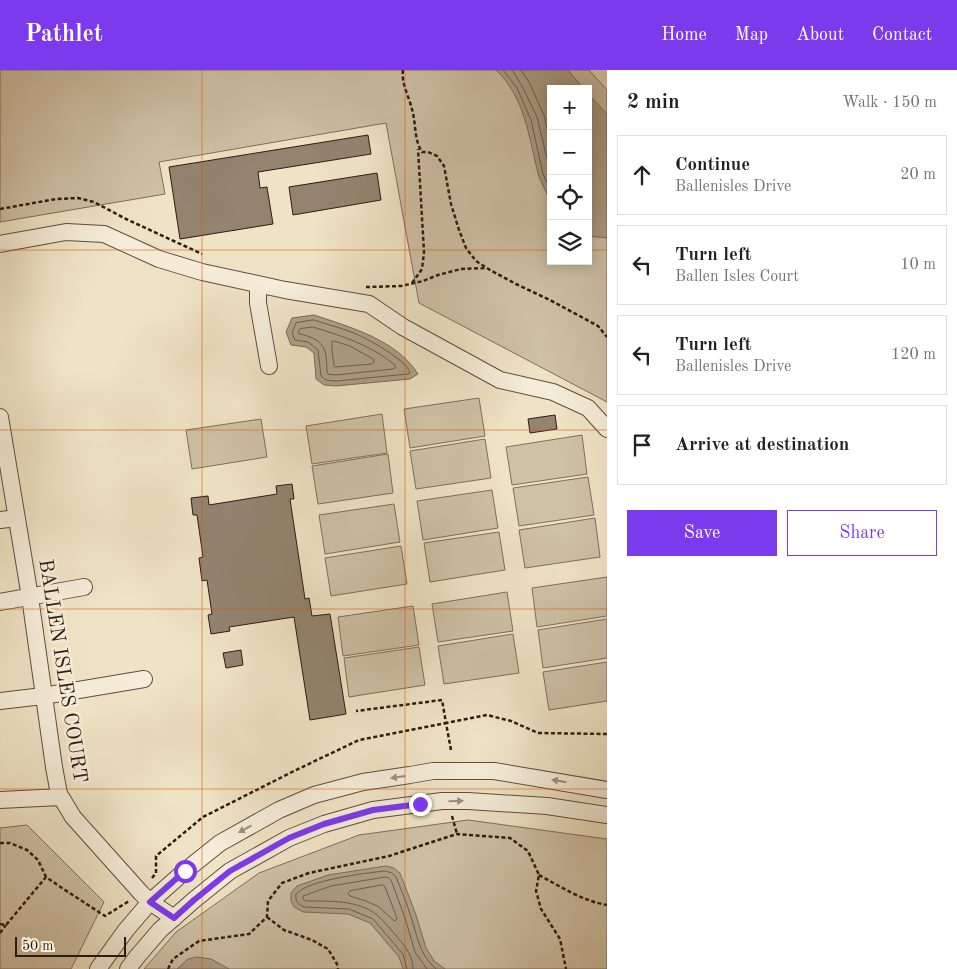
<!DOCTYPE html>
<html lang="en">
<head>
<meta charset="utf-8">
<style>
  body { margin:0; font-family:"Old Standard TT",serif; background:#f2f2f2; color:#202124 }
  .controls { position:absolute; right:15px; top:15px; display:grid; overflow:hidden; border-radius:0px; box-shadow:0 2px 12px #0003 }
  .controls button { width:45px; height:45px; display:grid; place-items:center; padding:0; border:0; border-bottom:1px solid #e0e0e0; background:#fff; color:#202124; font:25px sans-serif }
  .scale { position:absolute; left:15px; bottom:12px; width:111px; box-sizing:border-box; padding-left:5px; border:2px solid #301a11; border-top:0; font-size:14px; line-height:18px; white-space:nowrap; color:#301a11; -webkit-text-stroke:4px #f5edd9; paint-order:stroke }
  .stop { position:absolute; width:15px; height:15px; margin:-11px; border:4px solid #7c3aed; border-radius:50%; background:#fff }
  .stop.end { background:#7c3aed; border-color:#fff; box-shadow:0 1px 5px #0008 }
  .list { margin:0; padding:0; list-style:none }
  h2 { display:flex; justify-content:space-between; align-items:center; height:65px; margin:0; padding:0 20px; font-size:21px }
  h2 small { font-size:16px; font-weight:400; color:#757577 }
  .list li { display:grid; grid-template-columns:32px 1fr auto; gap:15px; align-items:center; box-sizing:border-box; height:80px; margin:0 10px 10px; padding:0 10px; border:1px solid #e0e0e0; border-radius:0px }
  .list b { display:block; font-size:19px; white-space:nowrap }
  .list p { margin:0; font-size:16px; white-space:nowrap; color:#757577 }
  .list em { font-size:16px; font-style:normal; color:#757577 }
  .actions { display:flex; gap:10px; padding:15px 20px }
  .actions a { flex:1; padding:11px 0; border:1px solid #7c3aed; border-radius:0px; text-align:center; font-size:18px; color:#7c3aed }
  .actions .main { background:#7c3aed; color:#fff }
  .icon { flex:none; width:28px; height:28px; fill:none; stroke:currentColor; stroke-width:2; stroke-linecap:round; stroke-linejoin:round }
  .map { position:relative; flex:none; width:607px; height:899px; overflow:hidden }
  header { display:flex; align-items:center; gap:30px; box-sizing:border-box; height:70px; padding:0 25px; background:#7c3aed; color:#fff }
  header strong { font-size:24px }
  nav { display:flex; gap:28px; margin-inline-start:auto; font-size:18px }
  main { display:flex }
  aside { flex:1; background:#fff }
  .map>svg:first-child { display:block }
  .green { fill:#cfc1a6; stroke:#806e5c; fill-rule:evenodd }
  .water { fill:#ae9f88; stroke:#7c6a58 }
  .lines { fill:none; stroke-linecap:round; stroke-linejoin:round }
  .shore { stroke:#6f5c4c; stroke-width:1 }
  .building { fill:#93836f; stroke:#301a11 }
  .minor-casing { stroke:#604c3e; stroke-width:18 }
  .path { stroke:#301a11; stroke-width:2.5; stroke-dasharray:4 2.5; stroke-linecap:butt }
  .minor { stroke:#f5edd9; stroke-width:16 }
  .oneway { fill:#9c8e7f }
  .route { stroke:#7c3aed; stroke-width:6 }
  .grid { fill:none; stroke:#df560c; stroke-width:1; stroke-opacity:0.55 }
  .labels { text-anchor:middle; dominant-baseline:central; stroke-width:5; stroke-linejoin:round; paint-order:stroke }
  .street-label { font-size:20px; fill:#301a11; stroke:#f5edd9 }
</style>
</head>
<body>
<header>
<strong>Pathlet</strong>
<nav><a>Home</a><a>Map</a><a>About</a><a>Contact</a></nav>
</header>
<main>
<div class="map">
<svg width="607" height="899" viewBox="0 0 607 899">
  <rect width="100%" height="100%" fill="#efe3c5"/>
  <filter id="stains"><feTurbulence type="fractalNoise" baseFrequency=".004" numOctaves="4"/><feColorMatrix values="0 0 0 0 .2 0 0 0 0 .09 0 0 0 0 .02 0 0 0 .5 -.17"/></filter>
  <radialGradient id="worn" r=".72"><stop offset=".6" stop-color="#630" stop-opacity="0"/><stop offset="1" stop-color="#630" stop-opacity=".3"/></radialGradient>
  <path class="green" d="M 0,0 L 589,0 L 607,20 L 607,332 L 419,233 L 386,53 L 159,92 L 165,124 L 0,152 ZM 551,19 L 588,19 L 588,191 L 551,191 Z
    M 479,328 L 485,366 L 410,378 L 404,339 Z
    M 382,344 L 387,383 L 312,394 L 306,356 Z
    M 261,349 L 267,387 L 192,399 L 186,360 Z
    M 582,365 L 587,404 L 512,415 L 506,377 Z
    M 485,369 L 491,408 L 416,419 L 410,381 Z
    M 388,384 L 393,423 L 318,434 L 312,396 Z
    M 588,407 L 594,445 L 519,456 L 513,418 Z
    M 492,420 L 498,458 L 423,470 L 417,431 Z
    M 394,434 L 400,472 L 325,484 L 319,445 Z
    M 595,448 L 600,487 L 525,498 L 519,460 Z
    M 499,462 L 505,500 L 430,512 L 424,473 Z
    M 401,476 L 407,514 L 331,526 L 325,488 Z
    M 607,507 L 607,546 L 537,557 L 532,518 Z
    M 507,522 L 513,561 L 438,572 L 432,534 Z
    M 413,536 L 419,575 L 343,586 L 338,547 Z
    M 607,549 L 607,588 L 543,598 L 538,560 Z
    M 513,564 L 519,603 L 444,614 L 438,576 Z
    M 419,577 L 425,615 L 349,627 L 344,588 Z
    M 607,592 L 607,631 L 549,640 L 543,602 Z
    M 468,750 L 607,769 L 607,899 L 144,899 L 176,862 L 259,803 L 359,765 Z
    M 27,755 L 104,832 L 71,899 L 0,899 L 0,758 Z"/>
  <path class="water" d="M 496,0 L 568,0 L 584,19 L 551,19 L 551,147 C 548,141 550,135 549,128 C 546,120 540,112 538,103 C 529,68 525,27 496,0 Z
    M 588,24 L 607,44 L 607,168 L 588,166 Z
    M 314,245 C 350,257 397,270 418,304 L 410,309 L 336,316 L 324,315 L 316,309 L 314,283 L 306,277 L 291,275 L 286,262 L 292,248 Z
    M 386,796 L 394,798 L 400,803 L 416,845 L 426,878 L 434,891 L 445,899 L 403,899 L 399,887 L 370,853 L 348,844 L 303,842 L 294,837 L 291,831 L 291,823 L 297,816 L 328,805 Z
    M 197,887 L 211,889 L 229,899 L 177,899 L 188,889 Z"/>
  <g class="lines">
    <path class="shore" d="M 503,0 L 517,18 L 531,50 L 543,104 L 551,121
      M 512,0 L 522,16 L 537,47 L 551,105
      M 521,0 L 529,12 L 544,45 L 551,74
      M 314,250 C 328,255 343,258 356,264 C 368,269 407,290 410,303 L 408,304 L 336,311 L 326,310 L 321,306 L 318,280 L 308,272 L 295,270 L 292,263 L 296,253 Z
      M 313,257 C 342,266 371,275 395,295 L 395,298 L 393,299 L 336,305 L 328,304 L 327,302 C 326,286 328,274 310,267 C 306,265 302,265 298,263 L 300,259 Z
      M 334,271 L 350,276 L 373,289 L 374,292 L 372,294 L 335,297 L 334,295 C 333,288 331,278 332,272 Z
      M 383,815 L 385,817 L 397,848 L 395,851 L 393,850 L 379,837 L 366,831 L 350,826 L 348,824 L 350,821 Z
      M 407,899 L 403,884 L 373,849 L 349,839 L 304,837 C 298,834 295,831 296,824 C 308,810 366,803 385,801 L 392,803 L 396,807 C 401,820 407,833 411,847 C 418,868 419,884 436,899
      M 413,899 C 413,886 406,878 398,868 C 392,861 385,852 377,845 C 359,830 329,831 306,831 L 303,829 L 303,826 L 331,816 L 385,807 L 389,808 L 391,810 L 405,848 L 415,882 L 427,899"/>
  </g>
  <path class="building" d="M 368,65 L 371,84 L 258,102 L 260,118 L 267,117 L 273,154 L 180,169 L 169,97 Z
    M 377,103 L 381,130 L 293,145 L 289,117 Z
    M 555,345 L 557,359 L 530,363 L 528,349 Z
    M 292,414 L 294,429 L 290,429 L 305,529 L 309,528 L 312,546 L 330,544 L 346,644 L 310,650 L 294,547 L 229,557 L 230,561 L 211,564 L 208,545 L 212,544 L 207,510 L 202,511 L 199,488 L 203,487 L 197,445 L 193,445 L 191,428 L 208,426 L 209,435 L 277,424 L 276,416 Z
    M 241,580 L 243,595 L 226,598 L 223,583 Z"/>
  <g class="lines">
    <defs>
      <path id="minor" d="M 0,174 L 66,162 L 104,164 L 159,189 L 202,202 L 285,220 L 369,234 L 403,257 L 500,310 L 553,322 L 588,338 L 607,359
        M 258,214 L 258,233 L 269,296
        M 0,347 L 30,527 L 54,697 L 59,724 L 73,747 L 141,823 L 150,832 L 174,848
        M 0,450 L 17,448
        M 0,532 L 84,517
        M 0,631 L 43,626 L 144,609
        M 0,730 L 61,727
        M 98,899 L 126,860 L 150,832 L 185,801 L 220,773 L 279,740 L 314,725 L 363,712 L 410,705 L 433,701 L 494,701 L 607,720
        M 128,899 L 136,888 L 160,860 L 194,830 L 230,801 L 289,768 L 324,754 L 373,740 L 442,731 L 468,731 L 547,736 L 607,745"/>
    </defs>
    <use href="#minor" class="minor-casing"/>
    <path class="path" d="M 403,0 C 401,13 409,27 412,39 C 416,53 414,70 422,82 L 428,82 L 437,86 L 444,96 L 451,134 L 459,160 L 466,178 L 476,191 L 490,200 L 516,214 L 550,230 L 598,256 L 607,267
      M 0,139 L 56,129 L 78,128 L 94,132 L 126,149 L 202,184
      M 412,213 L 422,199 L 424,182 L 418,79
      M 366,217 L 401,216 L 423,211 L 438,205 L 461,199 L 487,198
      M 451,680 L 446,653 L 487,645 L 511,651 L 538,663 L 607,664
      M 452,746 L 457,764
      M 0,773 L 10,773 L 27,780 L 38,790 L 46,807 L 62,818 L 105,846 L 129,831
      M 539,805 C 561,817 583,831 607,835
      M 152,808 L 156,803 L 156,786 L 203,747 L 294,701 L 359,670 L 446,653 L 442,630 L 356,641
      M 267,847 L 284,860 L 312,870 L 328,879 L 337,894 L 338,899
      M 0,854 L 6,855 L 46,807
      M 0,863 L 6,855
      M 168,899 L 173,889 L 199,871 L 249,864 L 267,847 L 268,831 L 282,813 L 309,803 L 389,786 L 457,764 L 510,768 L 528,781 L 539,805 L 536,821 L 541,839 L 560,869 L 566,899"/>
    <use href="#minor" class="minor"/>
  </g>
  <defs><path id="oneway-solid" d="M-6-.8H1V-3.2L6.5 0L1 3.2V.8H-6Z" transform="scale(1.25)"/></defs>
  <g class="oneway">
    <use href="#oneway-solid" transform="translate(398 707) rotate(172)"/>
    <use href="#oneway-solid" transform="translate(559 711) rotate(-170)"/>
    <use href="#oneway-solid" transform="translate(456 731) rotate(-1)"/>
    <use href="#oneway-solid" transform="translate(245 759) rotate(151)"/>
  </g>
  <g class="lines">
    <path class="route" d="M 185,801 L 150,832 L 174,848 L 194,830 L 230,801 L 289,768 L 324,754 L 373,740 L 420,734"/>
  </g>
  <path class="grid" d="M 202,0 L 202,899M 405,0 L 405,899M 0,180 L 551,180M 588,180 L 607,180M 0,360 L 607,360M 0,539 L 607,539M 0,719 L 607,719"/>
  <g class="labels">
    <g class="street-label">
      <text transform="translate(62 601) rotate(81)">BALLEN ISLES COURT</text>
    </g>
  </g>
  <rect width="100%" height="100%" filter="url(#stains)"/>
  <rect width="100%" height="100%" fill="url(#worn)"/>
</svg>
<div class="controls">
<button>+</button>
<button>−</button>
<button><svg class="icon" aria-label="locate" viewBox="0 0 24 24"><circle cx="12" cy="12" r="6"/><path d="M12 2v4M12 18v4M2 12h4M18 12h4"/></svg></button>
<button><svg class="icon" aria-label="layers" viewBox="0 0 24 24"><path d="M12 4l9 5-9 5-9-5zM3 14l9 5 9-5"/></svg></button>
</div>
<div class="scale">50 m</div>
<div class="stop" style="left:185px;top:801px"></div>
<div class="stop end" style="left:420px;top:734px"></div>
</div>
<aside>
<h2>2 min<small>Walk · 150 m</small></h2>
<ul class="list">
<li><svg class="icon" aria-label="ahead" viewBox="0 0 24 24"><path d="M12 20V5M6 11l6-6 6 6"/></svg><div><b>Continue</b><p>Ballenisles Drive</p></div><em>20 m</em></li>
<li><svg class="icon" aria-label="left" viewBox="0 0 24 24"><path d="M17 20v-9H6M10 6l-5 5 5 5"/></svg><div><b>Turn left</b><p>Ballen Isles Court</p></div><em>10 m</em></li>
<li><svg class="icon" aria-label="left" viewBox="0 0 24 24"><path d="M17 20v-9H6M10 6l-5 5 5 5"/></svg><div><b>Turn left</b><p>Ballenisles Drive</p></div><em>120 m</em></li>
<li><svg class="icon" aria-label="arrive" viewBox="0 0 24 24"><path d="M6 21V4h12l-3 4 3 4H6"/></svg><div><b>Arrive at destination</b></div></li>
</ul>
<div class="actions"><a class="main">Save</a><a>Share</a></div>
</aside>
</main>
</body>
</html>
